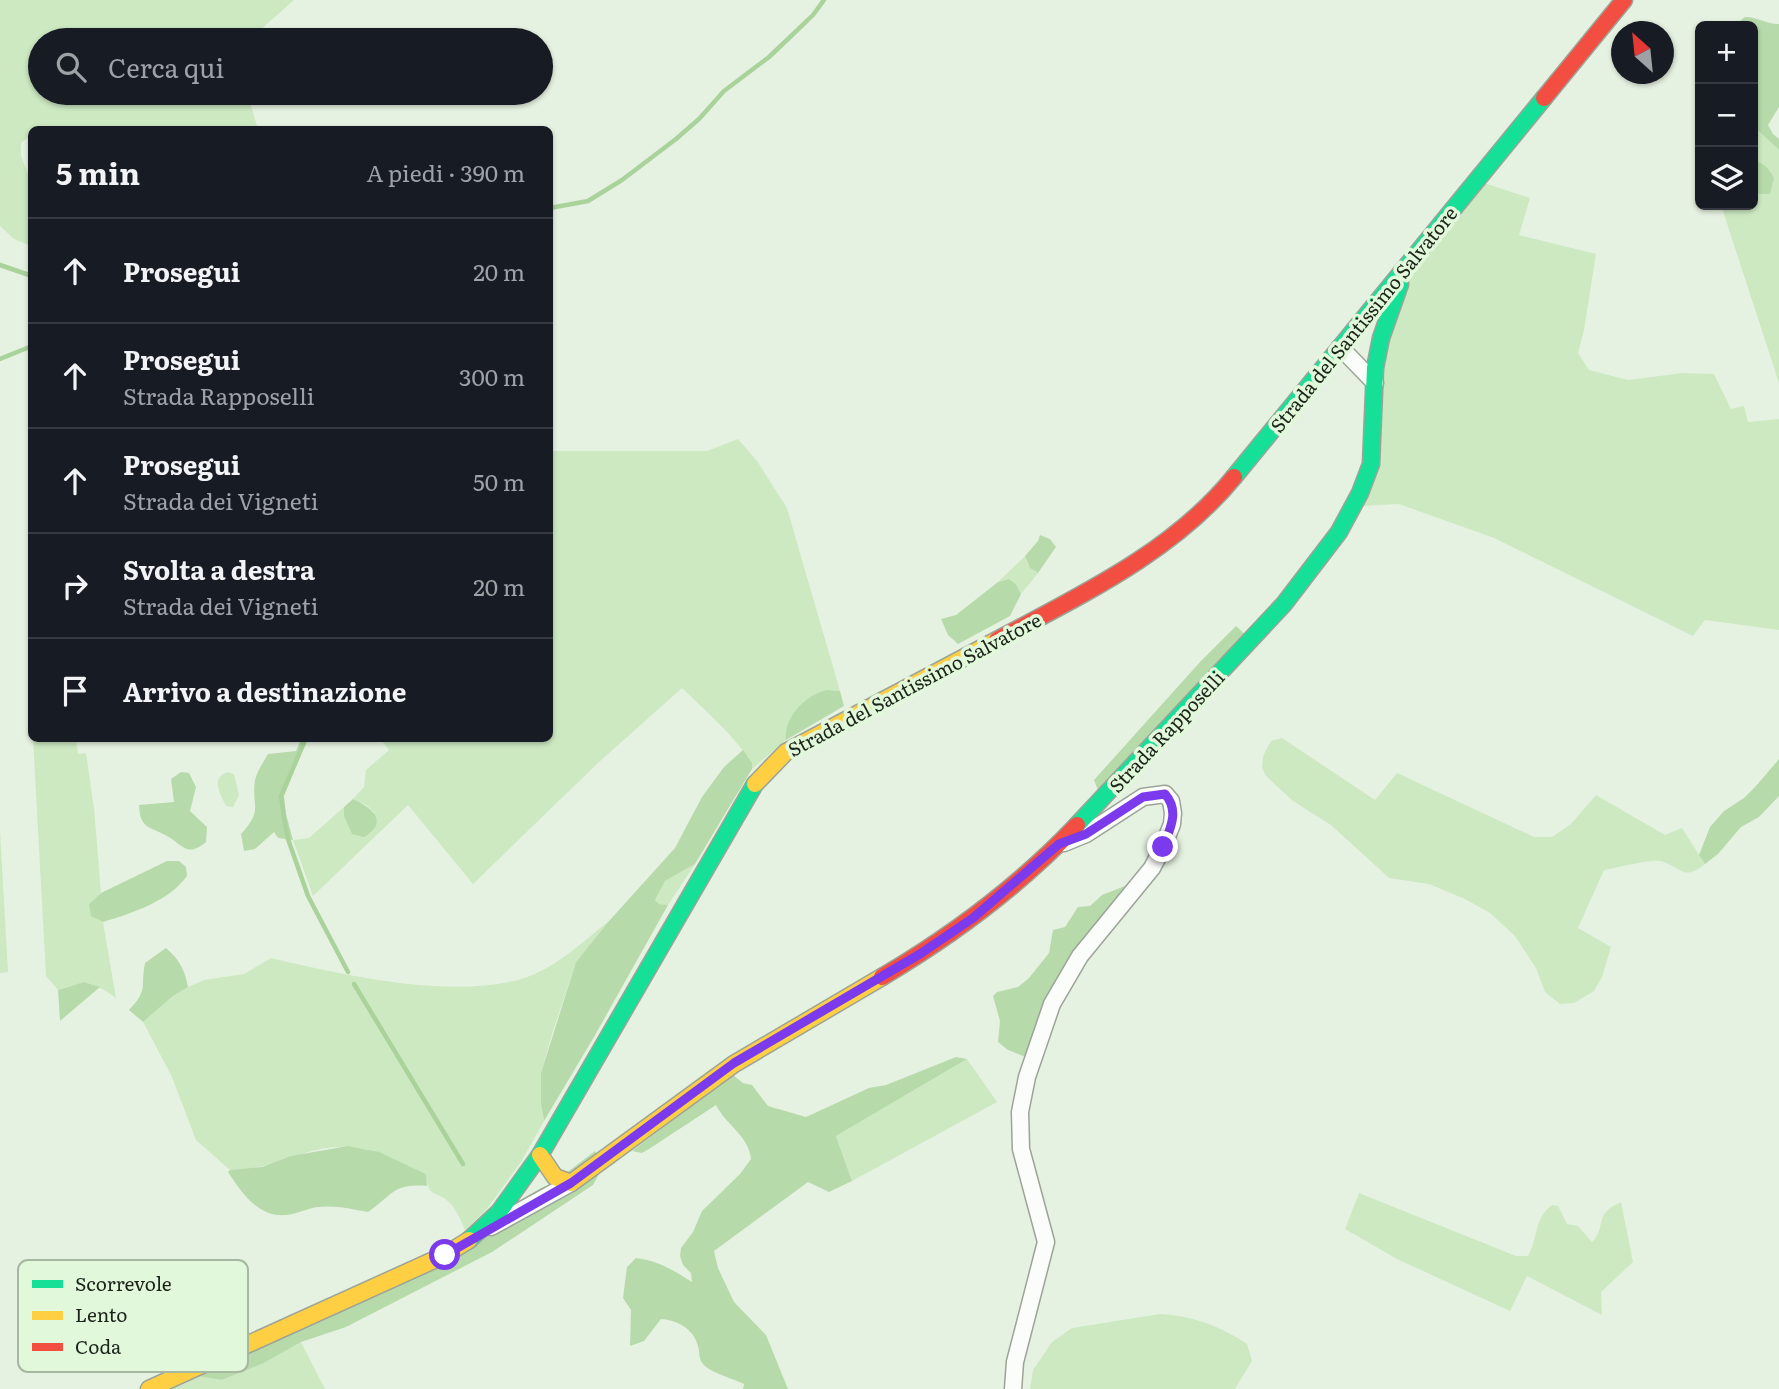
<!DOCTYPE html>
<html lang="it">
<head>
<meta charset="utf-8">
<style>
  body { margin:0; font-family:Literata,serif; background:#242831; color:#f1f3f6 }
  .controls { position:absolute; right:21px; top:21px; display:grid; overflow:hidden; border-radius:10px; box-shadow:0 2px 5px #0004 }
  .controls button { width:63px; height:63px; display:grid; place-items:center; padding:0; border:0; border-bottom:2px solid #363941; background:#171b24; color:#f1f3f6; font:35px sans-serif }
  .compass { position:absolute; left:1611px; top:21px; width:63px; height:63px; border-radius:50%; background:#171b24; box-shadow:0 2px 5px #0004; rotate:333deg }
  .stop { position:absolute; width:21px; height:21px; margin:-16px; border:5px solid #7c3aed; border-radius:50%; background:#fff }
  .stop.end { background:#7c3aed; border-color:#fff; box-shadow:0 2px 7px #0008 }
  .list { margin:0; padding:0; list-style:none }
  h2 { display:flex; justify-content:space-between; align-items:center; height:91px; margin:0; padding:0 28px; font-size:30px }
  h2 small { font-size:23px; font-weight:400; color:#9ea1a6 }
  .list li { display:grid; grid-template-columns:46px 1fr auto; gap:21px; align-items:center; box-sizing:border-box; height:105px; padding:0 28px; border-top:2px solid #363941 }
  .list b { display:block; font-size:26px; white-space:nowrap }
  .list p { margin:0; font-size:23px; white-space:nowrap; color:#9ea1a6 }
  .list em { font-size:23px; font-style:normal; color:#9ea1a6 }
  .icon { flex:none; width:38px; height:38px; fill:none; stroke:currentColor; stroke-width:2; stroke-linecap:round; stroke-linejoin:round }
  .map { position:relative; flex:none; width:1779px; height:1389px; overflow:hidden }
  .search { position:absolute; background:#171b24; box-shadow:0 2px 5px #0004; left:28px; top:28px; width:525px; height:77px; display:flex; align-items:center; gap:18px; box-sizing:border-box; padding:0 24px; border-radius:38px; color:#9ea1a6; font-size:26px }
  .panel { position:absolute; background:#171b24; box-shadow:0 2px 5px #0004; left:28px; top:126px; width:525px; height:616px; border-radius:10px }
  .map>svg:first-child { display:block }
  .green { fill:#cce9c2 }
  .forest { fill:#b7daab }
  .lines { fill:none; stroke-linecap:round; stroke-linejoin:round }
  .stream { stroke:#aad29b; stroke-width:4.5 }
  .street-casing { stroke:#9ca498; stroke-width:19 }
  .fast-casing { stroke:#9ca498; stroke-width:19 }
  .slow-casing { stroke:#9ca498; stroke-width:19 }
  .jam-casing { stroke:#9ca498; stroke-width:19 }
  .street { stroke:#fbfdfa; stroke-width:16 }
  .fast { stroke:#16e098; stroke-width:16 }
  .slow { stroke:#ffcf43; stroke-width:16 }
  .jam { stroke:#f24e42; stroke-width:16 }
  .route { stroke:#7c3aed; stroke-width:9 }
  .labels { text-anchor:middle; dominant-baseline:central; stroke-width:7; stroke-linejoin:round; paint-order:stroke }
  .street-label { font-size:19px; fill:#1c241a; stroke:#e2f8db }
  .key { fill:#e2f8db; stroke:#a7b8a1; stroke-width:2 }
  .key-label { font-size:19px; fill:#1c241a }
</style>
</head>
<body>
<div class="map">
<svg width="1779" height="1389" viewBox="0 0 1779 1389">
  <rect width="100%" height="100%" fill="#e6f2e1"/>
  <path class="green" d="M 0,0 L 294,0 L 249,40 L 40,40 L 40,93 L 247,93 L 258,129 L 32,130 L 31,135 L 21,143 L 21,156 L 31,181 L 31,246 L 14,239 L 0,226 Z
    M 1753,126 L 1779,150 L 1779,383 L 1721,205 L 1753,205 Z
    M 1478,181 L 1530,198 L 1519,235 L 1596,254 L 1584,330 L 1578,353 L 1589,370 L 1628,380 L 1683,373 L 1714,374 L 1731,409 L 1744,406 L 1748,422 L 1779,419 L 1779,630 L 1705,620 L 1693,636 L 1494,538 L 1399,504 L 1361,506 L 1387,342 L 1406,274 Z
    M 738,439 L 757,461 L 787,508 L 840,691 L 828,690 L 786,740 L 752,769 C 750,749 698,704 682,688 L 598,763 L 473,884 L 408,805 L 313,896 L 293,840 L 309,838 L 344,807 L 344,816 L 375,813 L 366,805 L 353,799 L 364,787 L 366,770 L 389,750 L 380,739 L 550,738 L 550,451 L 707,451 Z
    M 1025,556 C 1027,564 1031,570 1038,573 L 1021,594 L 1016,584 L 1009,579 L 998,582 Z
    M 1282,738 L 1375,800 L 1397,773 L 1534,837 L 1552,837 L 1571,824 L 1596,795 L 1665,835 L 1682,828 L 1705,864 C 1682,883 1680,865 1660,861 C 1650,859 1616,868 1604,870 L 1578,928 L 1611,947 L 1602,977 L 1594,991 L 1574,1003 L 1560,1004 L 1545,992 L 1536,968 L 1515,936 L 1490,913 L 1465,899 L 1429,884 L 1389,878 L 1331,825 L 1293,801 L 1266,776 L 1262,768 L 1263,756 L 1271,741 Z
    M 33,739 L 76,739 L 78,754 L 86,753 L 94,808 L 101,893 L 89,904 L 92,916 L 103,922 L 116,998 C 90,980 87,980 58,990 L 46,976 Z
    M 228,772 L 234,774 L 239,795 L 233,807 L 226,806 C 220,794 210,777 228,772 Z
    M 0,830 L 8,972 L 0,973 Z
    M 695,864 L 668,905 L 659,904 L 655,900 L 665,881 Z
    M 609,921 L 576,962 L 552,1034 L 541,1073 L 541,1104 L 544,1121 L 521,1162 L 486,1210 L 465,1230 C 461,1221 457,1210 450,1203 C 436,1189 428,1200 426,1174 C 401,1163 376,1148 349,1147 C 318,1145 291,1159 263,1166 C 253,1169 241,1169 230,1170 L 196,1140 L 172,1077 L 143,1022 L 173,996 L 188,987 L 204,980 L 244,974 L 271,958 C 343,975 460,1002 530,976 C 560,964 584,941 609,921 Z
    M 967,1059 L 997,1102 L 852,1181 L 836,1136 Z
    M 1359,1193 L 1516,1256 L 1528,1256 C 1538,1238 1534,1218 1552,1205 L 1558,1206 L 1567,1224 L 1578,1226 L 1592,1242 C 1608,1225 1592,1215 1621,1202 L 1633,1262 L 1601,1292 L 1602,1315 L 1527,1276 L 1510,1311 L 1397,1259 L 1345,1229 Z
    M 1160,1314 C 1191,1315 1222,1327 1247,1344 L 1252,1361 L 1235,1389 L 1030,1389 L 1033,1370 L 1052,1342 L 1072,1328 Z
    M 301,1342 L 325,1389 L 169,1389 L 197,1376 L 222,1380 L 264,1363 Z"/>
  <path class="forest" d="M 1745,17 C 1758,17 1766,24 1779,24 L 1779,107 L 1768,125 L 1773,134 L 1779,139 L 1779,150 L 1753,126 L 1753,26 L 1734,26 Z
    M 1753,161 C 1764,162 1769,169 1774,178 L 1770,194 L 1759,194 C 1750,185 1753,173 1753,161 Z
    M 1040,535 L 1050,539 L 1056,547 L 1038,573 L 1030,568 L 1025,556 L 1038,541 Z
    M 1009,579 L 1016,584 L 1021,594 L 1010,616 L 958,644 L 948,635 L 941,619 L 956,615 L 998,582 Z
    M 1236,626 L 1248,637 L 1098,790 L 1094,780 L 1200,662 Z
    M 828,690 L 840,691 L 844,706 L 786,740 C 783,718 807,693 828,690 Z
    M 301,739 L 307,740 L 284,796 L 286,814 L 293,840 L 278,838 L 274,832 L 255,849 L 244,851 L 241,834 C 264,809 251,808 255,780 C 257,771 263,763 268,754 L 296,751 Z
    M 743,750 L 752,763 L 752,769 L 695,864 L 665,881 L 655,900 L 659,904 L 668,905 L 594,1037 L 544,1121 L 541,1104 L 541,1073 L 576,962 L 609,921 L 675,848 L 702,797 L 724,767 Z
    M 1779,759 L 1779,796 L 1759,817 L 1741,827 L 1718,854 L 1705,864 L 1699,855 L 1710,827 L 1724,811 L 1744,798 L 1756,786 Z
    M 181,772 L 189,773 L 196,787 L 190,811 L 207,827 L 206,842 C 187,858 183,845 167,836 C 149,826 140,829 139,805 L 174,802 L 171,779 Z
    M 353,799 C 373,808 389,822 364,837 L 352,834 L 344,816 L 344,807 Z
    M 167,861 L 179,861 L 186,867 L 187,876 C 168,902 132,913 103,922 L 91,916 L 89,904 L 101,893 Z
    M 1125,886 L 1130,889 L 1100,928 L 1031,1059 L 1008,1050 L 998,1042 L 1000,1021 L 993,996 L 997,992 L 1018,987 L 1029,978 L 1049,953 L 1053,930 L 1065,927 L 1078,907 L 1090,906 L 1102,895 Z
    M 166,948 C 179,959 185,970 188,987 L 173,996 L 143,1022 L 129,1010 C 149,989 140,988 145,963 Z
    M 84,982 L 100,987 L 60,1021 L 58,990 Z
    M 956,1057 L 967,1059 L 836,1136 L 852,1181 L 829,1192 L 808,1182 L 714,1251 L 718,1268 L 734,1302 L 766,1335 L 788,1389 L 743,1389 L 744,1384 C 734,1379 712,1373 705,1366 C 698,1360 700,1353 698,1346 C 694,1329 677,1320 661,1319 L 644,1341 L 630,1346 L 631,1310 L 623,1298 L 627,1267 L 636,1258 C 659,1261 673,1270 692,1282 L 691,1273 L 683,1265 L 680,1256 L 681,1248 L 693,1232 L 702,1211 L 740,1174 L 751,1159 C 749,1136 726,1125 716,1105 L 649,1149 L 642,1153 L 632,1151 L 733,1075 L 743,1083 L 752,1085 L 768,1106 L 806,1117 L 869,1088 L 886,1085 Z
    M 348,1146 L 379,1152 L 426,1174 L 427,1186 C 393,1183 393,1195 368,1212 C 351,1209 335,1205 318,1207 C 309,1208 301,1212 292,1214 C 261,1221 243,1195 228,1172 L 230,1170 L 262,1167 L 291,1156 Z
    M 595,1151 L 603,1167 L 593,1185 L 492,1252 L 346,1327 L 301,1342 L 264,1363 L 222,1380 L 197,1376 L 425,1267 L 512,1205 L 541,1188 L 552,1184 Z"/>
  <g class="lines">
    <path class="stream" d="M 550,208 L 588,201 L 622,180 L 676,139 L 699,119 L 724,91 L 769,57 L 788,39 L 813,15 L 824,0
      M 0,265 L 32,276
      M 0,359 L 32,346
      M 306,738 L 281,796 L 284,818 L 288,839 L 308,896 L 348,972
      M 354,984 L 463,1164"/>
    <defs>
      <path id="street" d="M 1340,347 L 1375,383
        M 491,1227 L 571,1183
        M 1013,1389 L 1015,1362 L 1046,1242 L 1021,1149 L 1020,1112 L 1027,1077 L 1052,1004 L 1080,956 L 1152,868 L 1163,847 L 1172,824 L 1173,813 L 1171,801 L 1165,794 L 1143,797 L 1086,834 L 1064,843"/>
      <path id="fast" d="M 1234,477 L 1544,98
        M 1077,825 L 1284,604 L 1339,532 L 1360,493 L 1371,464 L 1375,368 L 1381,338 L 1400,284
        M 469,1240 L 499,1212 L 540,1155 L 755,784"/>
      <path id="slow" d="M 755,784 L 786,752 L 997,640
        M 540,1155 L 555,1177 L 571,1183 L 734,1064 L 882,977
        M 149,1389 L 445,1255 L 469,1240"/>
      <path id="jam" d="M 1544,98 L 1624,0
        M 997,640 C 1081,595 1173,552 1234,477
        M 882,977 C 953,935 1020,885 1077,825"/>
    </defs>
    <use href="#street" class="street-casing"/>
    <use href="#fast" class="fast-casing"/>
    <use href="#slow" class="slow-casing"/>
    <use href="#jam" class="jam-casing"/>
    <use href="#street" class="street"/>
    <use href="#fast" class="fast"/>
    <use href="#slow" class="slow"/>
    <use href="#jam" class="jam"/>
  </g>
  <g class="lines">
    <path class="route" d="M 445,1255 L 571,1183 L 734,1063 L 920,954 L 973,918 L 1059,844 L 1086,834 L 1143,797 L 1165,794 C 1180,811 1170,829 1163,847"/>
  </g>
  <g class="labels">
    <g class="street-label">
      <text transform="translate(1363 319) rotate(-51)">Strada del Santissimo Salvatore</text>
      <text transform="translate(914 684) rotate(-28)">Strada del Santissimo Salvatore</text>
      <text transform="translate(1166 731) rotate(-47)">Strada Rapposelli</text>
    </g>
  </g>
  <rect x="18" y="1260" width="230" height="112" rx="10" class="key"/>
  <rect x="32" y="1280" width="31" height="8" fill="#16e098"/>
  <rect x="32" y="1311" width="31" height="9" fill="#ffcf43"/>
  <rect x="32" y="1343" width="31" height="8" fill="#f24e42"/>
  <g class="key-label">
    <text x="75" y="1291">Scorrevole</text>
    <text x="75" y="1322">Lento</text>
    <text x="75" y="1354">Coda</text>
  </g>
</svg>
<div class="controls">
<button>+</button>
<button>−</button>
<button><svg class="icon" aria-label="layers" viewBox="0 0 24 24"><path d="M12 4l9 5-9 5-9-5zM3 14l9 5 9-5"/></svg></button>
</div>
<svg class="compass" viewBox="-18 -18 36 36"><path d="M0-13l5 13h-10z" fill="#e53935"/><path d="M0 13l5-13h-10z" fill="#9ea1a6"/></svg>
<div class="stop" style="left:445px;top:1255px"></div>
<div class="stop end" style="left:1163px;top:847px"></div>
<div class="search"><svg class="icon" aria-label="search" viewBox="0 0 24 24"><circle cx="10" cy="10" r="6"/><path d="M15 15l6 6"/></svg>Cerca qui</div>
<section class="panel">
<h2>5 min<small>A piedi · 390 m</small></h2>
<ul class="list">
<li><svg class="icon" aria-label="ahead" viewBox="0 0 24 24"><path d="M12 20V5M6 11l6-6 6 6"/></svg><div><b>Prosegui</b></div><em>20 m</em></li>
<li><svg class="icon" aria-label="ahead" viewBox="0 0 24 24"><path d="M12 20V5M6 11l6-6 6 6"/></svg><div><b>Prosegui</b><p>Strada Rapposelli</p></div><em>300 m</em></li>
<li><svg class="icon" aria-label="ahead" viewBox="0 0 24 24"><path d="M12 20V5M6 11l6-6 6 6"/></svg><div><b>Prosegui</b><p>Strada dei Vigneti</p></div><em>50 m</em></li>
<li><svg class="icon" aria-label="right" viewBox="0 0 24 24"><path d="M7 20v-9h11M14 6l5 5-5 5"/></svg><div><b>Svolta a destra</b><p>Strada dei Vigneti</p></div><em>20 m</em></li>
<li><svg class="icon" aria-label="arrive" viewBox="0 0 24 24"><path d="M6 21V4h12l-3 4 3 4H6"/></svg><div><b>Arrivo a destinazione</b></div></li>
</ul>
</section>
</div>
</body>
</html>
